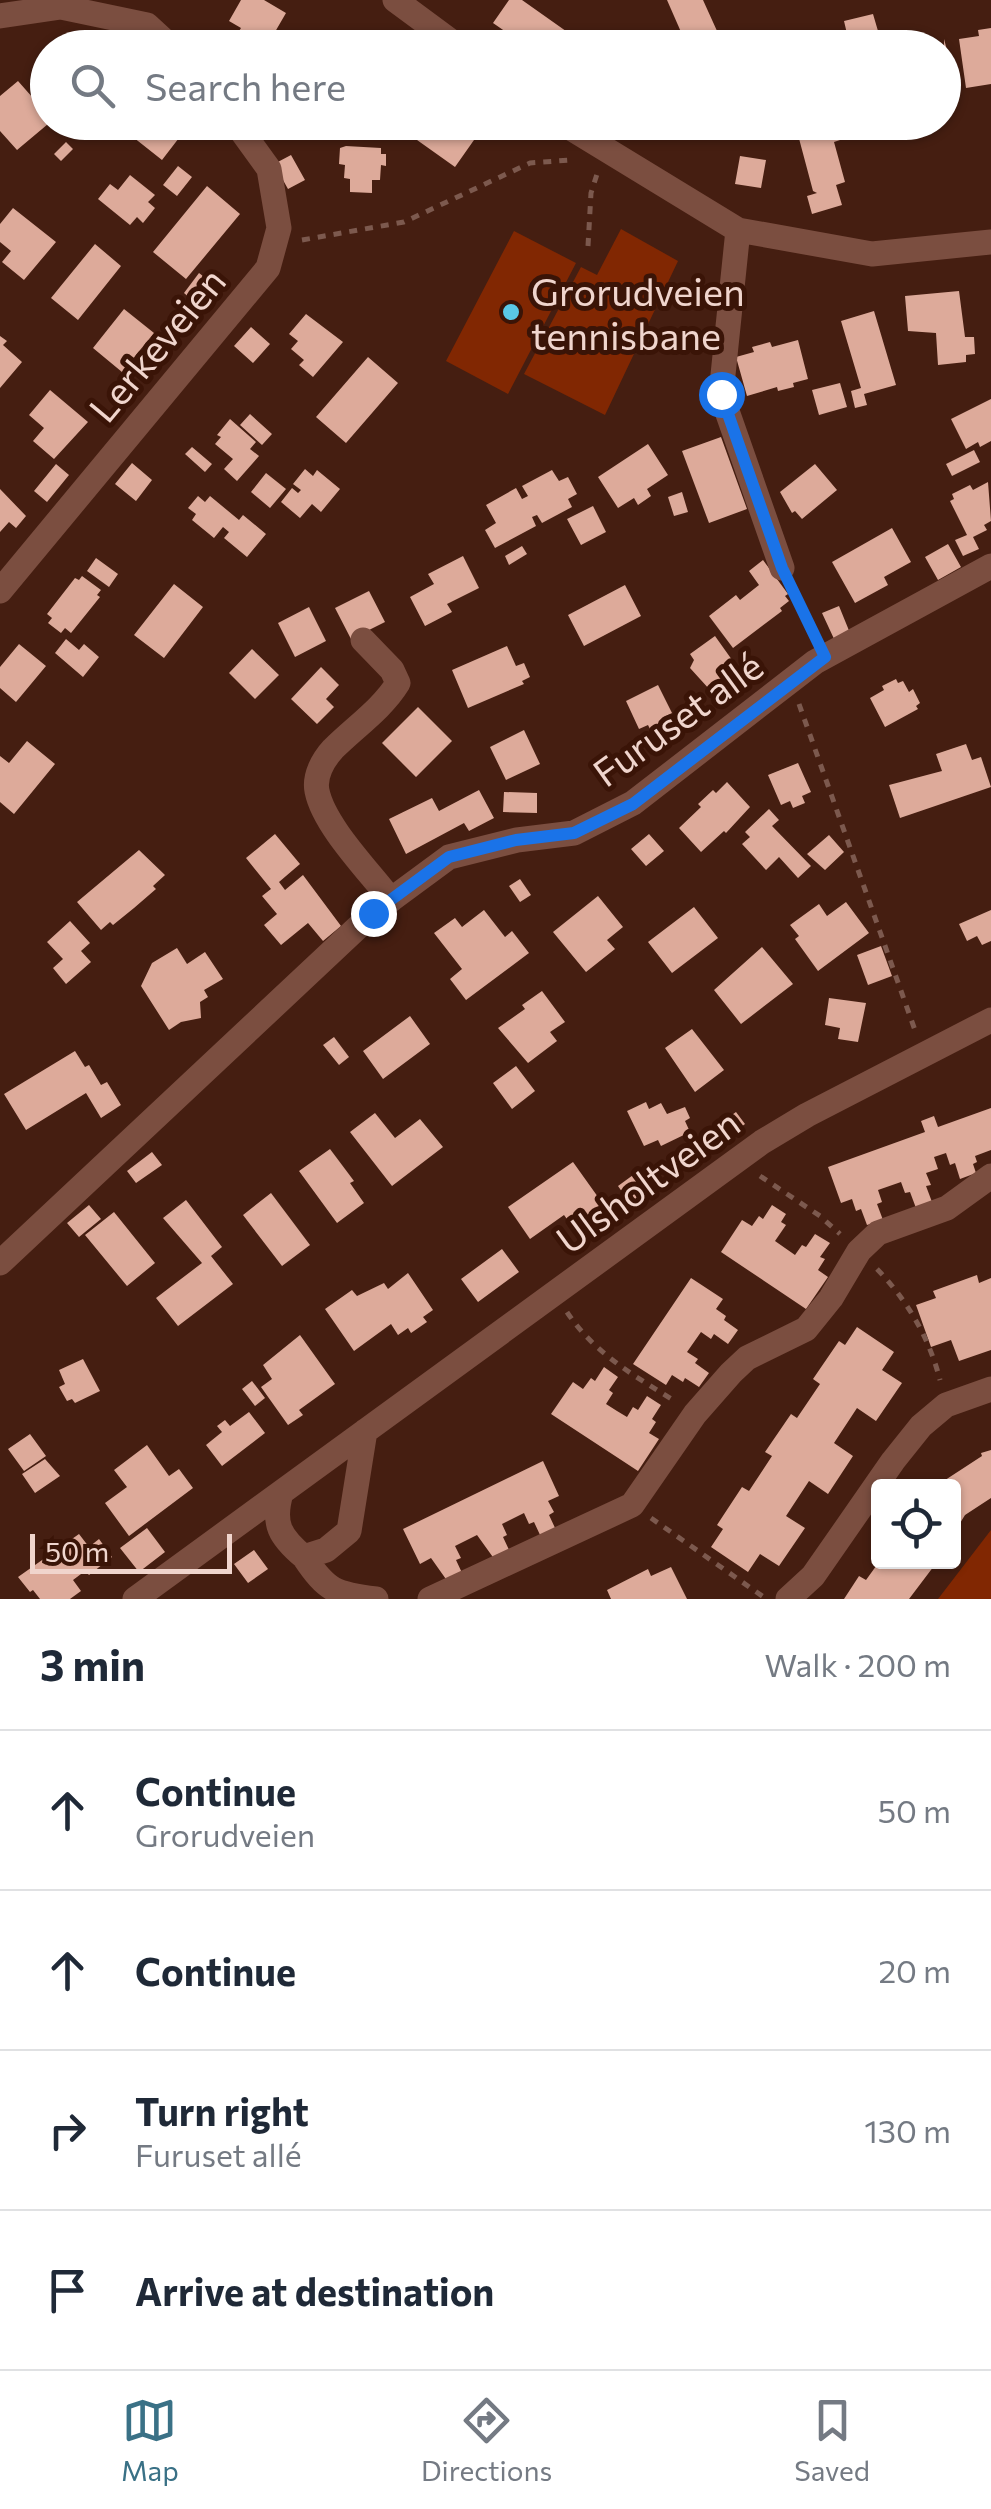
<!DOCTYPE html>
<html lang="en">
<head>
<meta charset="utf-8">
<style>
  body { margin:0; font-family:Commissioner,sans-serif; background:#f2f2f3; color:#1f2937 }
  .controls { position:absolute; right:30px; bottom:30px; display:grid; overflow:hidden; border-radius:10px; box-shadow:0 2px 8px #0004 }
  .controls button { width:90px; height:90px; display:grid; place-items:center; padding:0; border:0; border-bottom:2px solid #e0e1e3; background:#fff; color:#1f2937; font:50px sans-serif }
  .scale { position:absolute; left:30px; bottom:25px; width:202px; box-sizing:border-box; padding-left:10px; border:5px solid #f0d5cd; border-top:0; font-size:28px; line-height:35px; white-space:nowrap; color:#f0d5cd; -webkit-text-stroke:8px #3a1407; paint-order:stroke }
  .stop { position:absolute; width:30px; height:30px; margin:-22px; border:8px solid #1a73e8; border-radius:50%; background:#fff }
  .stop.end { background:#1a73e8; border-color:#fff; box-shadow:0 2px 10px #0008 }
  .list { margin:0; padding:0; list-style:none }
  h2 { display:flex; justify-content:space-between; align-items:center; height:130px; margin:0; padding:0 40px; font-size:42px }
  h2 small { font-size:32px; font-weight:400; color:#747a83 }
  .list li { display:grid; grid-template-columns:65px 1fr auto; gap:30px; align-items:center; box-sizing:border-box; height:160px; padding:0 40px; border-top:2px solid #e0e1e3 }
  .list b { display:block; font-size:38px; white-space:nowrap }
  .list p { margin:0; font-size:32px; white-space:nowrap; color:#747a83 }
  .list em { font-size:32px; font-style:normal; color:#747a83 }
  .icon { flex:none; width:55px; height:55px; fill:none; stroke:currentColor; stroke-width:2; stroke-linecap:round; stroke-linejoin:round }
  .map { position:relative; flex:none; width:991px; height:1599px; overflow:hidden }
  .search { position:absolute; background:#fff; box-shadow:0 2px 8px #0004; left:30px; right:30px; top:30px; height:110px; display:flex; align-items:center; gap:25px; box-sizing:border-box; padding:0 35px; border-radius:55px; color:#747a83; font-size:38px }
  .sheet { height:770px; background:#fff }
  nav { display:flex; justify-content:space-around; align-items:center; box-sizing:border-box; height:140px; border-top:2px solid #e0e1e3; background:#fff; font-size:28px; color:#747a83 }
  nav a { display:grid; justify-items:center; gap:5px }
  nav .on { color:#3a7186 }
  .map>svg:first-child { display:block }
  .green { fill:#812702 }
  .building { fill:#ddaa9a }
  .lines { fill:none; stroke-linecap:round; stroke-linejoin:round }
  .path { stroke:#7c594e; stroke-width:5; stroke-dasharray:8 8; stroke-linecap:butt }
  .minor { stroke:#7b4e40; stroke-width:25 }
  .route { stroke:#1a73e8; stroke-width:12 }
  .poi-dot { fill:#5ac8e6; stroke:#3a1407; stroke-width:4 }
  .labels { text-anchor:middle; dominant-baseline:central; stroke-width:10; stroke-linejoin:round; paint-order:stroke }
  .poi-label { font-size:38px; fill:#f0d5cd; stroke:#3a1407; text-anchor:start }
  .street-label { font-size:38px; fill:#f0d5cd; stroke:#3a1407 }
</style>
</head>
<body>
<div class="map">
<svg width="991" height="1599" viewBox="0 0 991 1599">
  <rect width="100%" height="100%" fill="#451e11"/>
  <path class="green" d="M 621,229 L 678,261 L 605,415 L 524,374 L 581,267 L 597,275 Z
    M 514,231 L 576,263 L 508,394 L 446,361 Z
    M 991,1530 L 991,1599 L 938,1599 Z"/>
  <path class="building" d="M 241,0 L 264,0 L 286,13 L 268,44 L 249,33 L 245,41 L 236,36 L 241,28 L 229,21 Z
    M 509,0 L 522,0 L 580,41 L 575,48 L 529,48 L 493,23 Z
    M 667,0 L 703,0 L 722,42 L 711,48 L 688,48 Z
    M 873,14 L 878,31 L 848,38 L 844,21 Z
    M 991,28 L 991,84 L 966,88 L 959,39 L 979,36 L 978,30 Z
    M 944,39 L 953,72 L 944,75 Z
    M 18,81 L 48,115 L 48,124 L 17,150 L 0,131 L 0,96 Z
    M 114,122 L 167,122 L 182,134 L 162,160 Z
    M 402,122 L 450,122 L 474,140 L 455,167 L 410,135 L 412,133 L 400,125 Z
    M 669,122 L 699,122 L 686,137 Z
    M 871,122 L 913,122 L 914,130 L 875,139 Z
    M 828,123 L 830,130 L 839,127 L 843,139 L 834,142 L 845,182 L 836,185 L 842,205 L 812,214 L 807,196 L 817,193 L 813,191 L 797,131 Z
    M 66,142 L 73,149 L 61,161 L 54,154 Z
    M 346,146 L 381,148 L 381,154 L 386,154 L 386,166 L 381,165 L 380,180 L 372,180 L 372,193 L 350,192 L 350,179 L 344,178 L 345,165 L 339,164 L 340,148 Z
    M 291,155 L 305,180 L 288,189 L 274,164 Z
    M 740,156 L 766,160 L 761,188 L 735,184 Z
    M 178,166 L 192,177 L 177,196 L 163,185 Z
    M 130,175 L 155,195 L 148,202 L 155,208 L 143,223 L 137,217 L 130,225 L 98,199 L 110,184 L 118,190 Z
    M 207,186 L 240,214 L 186,279 L 153,252 Z
    M 13,208 L 56,242 L 24,280 L 2,262 L 11,251 L 0,242 L 0,224 Z
    M 95,244 L 121,266 L 78,320 L 51,298 Z
    M 199,273 L 221,290 L 204,310 L 184,293 Z
    M 959,291 L 965,337 L 974,337 L 975,354 L 966,355 L 966,362 L 938,365 L 936,333 L 908,331 L 905,296 Z
    M 124,309 L 154,333 L 122,372 L 93,348 Z
    M 874,311 L 896,385 L 864,394 L 867,405 L 855,408 L 851,391 L 861,388 L 841,321 Z
    M 306,314 L 343,342 L 313,377 L 299,365 L 304,360 L 291,349 L 298,341 L 289,334 Z
    M 251,327 L 270,344 L 253,363 L 234,346 Z
    M 0,336 L 7,341 L 3,345 L 22,362 L 0,388 Z
    M 798,340 L 808,379 L 793,383 L 794,387 L 778,391 L 777,387 L 747,396 L 736,357 L 754,352 L 752,347 L 770,342 L 772,347 Z
    M 368,357 L 398,383 L 346,443 L 316,417 Z
    M 840,383 L 847,407 L 819,415 L 812,390 Z
    M 50,390 L 88,422 L 54,459 L 33,441 L 44,428 L 29,415 Z
    M 991,399 L 991,441 L 980,447 L 978,442 L 966,449 L 951,419 Z
    M 250,414 L 272,434 L 262,445 L 240,425 Z
    M 230,419 L 256,442 L 250,449 L 259,456 L 237,481 L 224,469 L 233,459 L 215,444 L 221,437 L 217,435 Z
    M 721,437 L 747,509 L 709,523 L 682,451 Z
    M 648,444 L 668,475 L 647,489 L 651,496 L 638,505 L 634,498 L 618,508 L 598,477 Z
    M 192,447 L 212,464 L 205,472 L 185,454 Z
    M 974,450 L 980,462 L 952,476 L 946,464 Z
    M 132,463 L 152,480 L 136,501 L 115,484 Z
    M 56,464 L 69,475 L 47,502 L 34,491 Z
    M 815,464 L 837,490 L 802,519 L 795,511 L 792,513 L 780,492 Z
    M 305,469 L 313,476 L 317,470 L 340,489 L 321,512 L 312,504 L 300,518 L 281,502 L 292,488 L 298,493 L 301,490 L 293,484 Z
    M 552,470 L 559,481 L 568,477 L 577,494 L 568,499 L 572,507 L 542,523 L 537,515 L 532,517 L 536,526 L 495,548 L 485,530 L 496,523 L 486,505 L 516,488 L 522,499 L 528,496 L 522,486 Z
    M 266,473 L 286,489 L 270,508 L 251,492 Z
    M 988,482 L 991,521 L 984,525 L 987,530 L 973,537 L 979,549 L 963,556 L 955,540 L 967,535 L 950,501 L 954,499 L 952,494 L 970,485 L 973,490 Z
    M 0,489 L 26,516 L 16,528 L 9,522 L 0,532 Z
    M 682,492 L 688,512 L 674,516 L 668,497 Z
    M 198,496 L 205,502 L 210,496 L 239,520 L 243,515 L 266,534 L 247,557 L 224,538 L 229,532 L 223,527 L 214,538 L 192,520 L 196,514 L 188,508 Z
    M 593,506 L 606,532 L 581,545 L 567,519 Z
    M 892,528 L 911,562 L 884,577 L 888,585 L 855,603 L 832,562 Z
    M 948,544 L 961,567 L 938,580 L 925,557 Z
    M 522,546 L 527,554 L 509,565 L 505,556 Z
    M 463,556 L 479,588 L 447,604 L 452,612 L 425,626 L 410,597 L 434,584 L 428,574 Z
    M 96,558 L 118,574 L 109,587 L 87,571 Z
    M 763,560 L 788,594 L 785,596 L 789,601 L 780,608 L 782,611 L 733,648 L 709,616 L 736,595 L 740,600 L 759,585 L 749,571 Z
    M 82,576 L 101,590 L 97,595 L 100,597 L 71,633 L 65,628 L 61,633 L 48,623 L 52,618 L 47,614 L 75,578 L 79,580 Z
    M 174,584 L 203,607 L 164,658 L 134,635 Z
    M 625,585 L 641,616 L 584,646 L 568,615 Z
    M 369,591 L 385,622 L 351,639 L 335,608 Z
    M 839,606 L 850,633 L 835,641 L 822,613 Z
    M 309,607 L 326,641 L 295,657 L 278,623 Z
    M 715,636 L 747,681 L 720,701 L 690,668 L 694,660 L 690,654 Z
    M 66,639 L 79,650 L 84,644 L 99,657 L 83,677 L 55,653 Z
    M 19,644 L 46,666 L 16,702 L 0,688 L 0,667 Z
    M 507,646 L 516,666 L 524,663 L 530,677 L 522,681 L 524,684 L 468,708 L 452,670 Z
    M 252,649 L 279,675 L 255,699 L 229,673 Z
    M 321,667 L 339,685 L 326,699 L 334,707 L 317,724 L 291,699 Z
    M 896,679 L 898,683 L 903,681 L 909,692 L 913,689 L 920,703 L 916,706 L 918,709 L 885,727 L 870,698 L 884,690 L 882,686 Z
    M 658,685 L 672,713 L 664,717 L 668,725 L 652,733 L 648,725 L 639,729 L 626,701 Z
    M 418,707 L 452,741 L 416,777 L 382,743 Z
    M 524,730 L 540,764 L 506,780 L 490,747 Z
    M 27,741 L 55,764 L 14,814 L 0,802 L 0,756 L 9,763 Z
    M 966,744 L 972,760 L 981,757 L 991,787 L 900,818 L 889,785 L 942,771 L 936,754 Z
    M 798,763 L 811,792 L 802,796 L 805,803 L 793,808 L 790,801 L 781,805 L 768,775 Z
    M 727,782 L 750,807 L 726,833 L 724,831 L 701,852 L 679,828 L 701,807 L 698,804 L 713,790 L 716,793 Z
    M 479,790 L 494,818 L 469,831 L 464,823 L 406,854 L 389,819 L 432,798 L 439,811 Z
    M 504,792 L 537,793 L 537,813 L 503,812 Z
    M 769,809 L 779,820 L 772,826 L 811,866 L 798,878 L 779,857 L 766,870 L 742,844 L 750,837 L 745,832 Z
    M 275,834 L 300,864 L 279,882 L 285,890 L 303,875 L 341,926 L 323,941 L 308,923 L 281,945 L 264,925 L 277,914 L 262,896 L 271,889 L 246,858 Z
    M 649,834 L 664,851 L 646,866 L 631,849 Z
    M 829,835 L 844,852 L 825,870 L 807,854 Z
    M 139,850 L 165,875 L 153,886 L 156,889 L 134,908 L 113,925 L 110,922 L 101,930 L 77,902 Z
    M 520,879 L 531,895 L 520,902 L 509,886 Z
    M 598,896 L 623,927 L 607,940 L 615,949 L 586,972 L 553,932 Z
    M 846,902 L 869,933 L 818,971 L 795,939 L 799,936 L 790,925 L 819,904 L 827,916 Z
    M 694,907 L 718,938 L 672,973 L 648,942 Z
    M 484,910 L 505,937 L 512,931 L 529,953 L 466,1000 L 450,979 L 462,969 L 434,933 L 455,918 L 462,927 Z
    M 991,910 L 991,941 L 982,945 L 977,936 L 967,941 L 959,924 Z
    M 70,921 L 90,943 L 81,951 L 91,962 L 66,984 L 53,968 L 63,959 L 47,942 Z
    M 881,946 L 892,976 L 868,985 L 857,955 Z
    M 762,947 L 793,984 L 741,1024 L 714,990 Z
    M 177,948 L 187,964 L 205,952 L 223,979 L 204,990 L 208,997 L 200,1002 L 201,1018 L 181,1022 L 169,1030 L 141,986 L 152,963 Z
    M 542,991 L 565,1022 L 550,1032 L 557,1041 L 528,1063 L 498,1028 L 525,1009 L 522,1005 Z
    M 829,998 L 866,1003 L 858,1042 L 838,1039 L 840,1028 L 825,1025 Z
    M 410,1016 L 430,1044 L 383,1079 L 363,1051 Z
    M 692,1029 L 724,1070 L 695,1092 L 665,1048 Z
    M 334,1037 L 349,1057 L 339,1065 L 323,1045 Z
    M 75,1051 L 85,1067 L 89,1065 L 101,1085 L 107,1082 L 121,1105 L 101,1118 L 86,1093 L 26,1130 L 4,1094 Z
    M 516,1066 L 535,1091 L 512,1109 L 493,1083 Z
    M 646,1102 L 649,1109 L 661,1103 L 667,1114 L 685,1107 L 690,1118 L 685,1121 L 690,1132 L 661,1146 L 658,1140 L 644,1146 L 627,1111 Z
    M 991,1108 L 991,1150 L 975,1156 L 977,1162 L 973,1164 L 976,1173 L 960,1179 L 955,1163 L 950,1165 L 946,1153 L 934,1157 L 938,1169 L 926,1173 L 931,1185 L 926,1186 L 932,1202 L 916,1208 L 910,1192 L 905,1193 L 901,1182 L 878,1190 L 882,1202 L 877,1204 L 883,1220 L 867,1225 L 861,1209 L 856,1211 L 852,1199 L 841,1203 L 828,1167 L 925,1132 L 921,1121 L 934,1116 L 938,1127 Z
    M 736,1112 L 745,1124 L 717,1145 L 708,1132 Z
    M 375,1113 L 395,1138 L 420,1119 L 443,1147 L 392,1186 L 350,1132 Z
    M 330,1149 L 354,1181 L 350,1183 L 364,1203 L 337,1223 L 299,1171 Z
    M 152,1152 L 162,1165 L 136,1183 L 127,1171 Z
    M 573,1162 L 603,1204 L 572,1226 L 564,1215 L 530,1239 L 508,1207 Z
    M 640,1170 L 656,1193 L 634,1209 L 618,1186 Z
    M 271,1193 L 310,1245 L 282,1266 L 243,1215 Z
    M 186,1200 L 222,1247 L 211,1256 L 233,1284 L 178,1326 L 156,1298 L 202,1263 L 163,1218 Z
    M 89,1205 L 101,1219 L 79,1237 L 67,1223 Z
    M 772,1205 L 786,1214 L 781,1222 L 786,1225 L 775,1241 L 795,1255 L 802,1245 L 806,1247 L 815,1234 L 830,1243 L 820,1257 L 825,1259 L 818,1270 L 828,1277 L 806,1309 L 721,1252 L 742,1220 L 752,1226 L 759,1216 L 763,1219 Z
    M 114,1212 L 155,1263 L 127,1286 L 85,1235 Z
    M 502,1249 L 519,1272 L 478,1302 L 461,1279 Z
    M 408,1273 L 433,1310 L 423,1317 L 427,1322 L 411,1333 L 408,1328 L 398,1335 L 391,1324 L 354,1351 L 325,1309 L 352,1290 L 357,1296 L 384,1283 L 388,1289 Z
    M 977,1275 L 979,1283 L 991,1278 L 991,1350 L 959,1361 L 951,1340 L 931,1347 L 916,1305 L 936,1298 L 933,1291 Z
    M 691,1278 L 723,1299 L 716,1309 L 726,1316 L 724,1320 L 738,1330 L 728,1344 L 714,1334 L 711,1339 L 701,1332 L 687,1352 L 698,1359 L 695,1363 L 709,1373 L 699,1387 L 685,1378 L 683,1382 L 672,1375 L 666,1385 L 633,1364 Z
    M 857,1327 L 894,1352 L 882,1370 L 902,1383 L 876,1421 L 857,1408 L 834,1443 L 853,1456 L 828,1494 L 809,1481 L 786,1516 L 805,1528 L 779,1566 L 760,1554 L 748,1572 L 711,1547 L 723,1529 L 717,1525 L 742,1487 L 749,1491 L 772,1456 L 765,1452 L 791,1414 L 797,1418 L 820,1384 L 813,1379 L 839,1341 L 845,1345 Z
    M 300,1335 L 335,1384 L 299,1410 L 303,1415 L 288,1425 L 261,1387 L 272,1379 L 263,1365 Z
    M 83,1359 L 100,1391 L 75,1403 L 72,1399 L 67,1401 L 59,1387 L 65,1384 L 59,1370 Z
    M 604,1367 L 618,1377 L 609,1390 L 613,1393 L 606,1404 L 617,1411 L 627,1417 L 633,1407 L 638,1410 L 647,1396 L 661,1405 L 652,1419 L 656,1422 L 649,1433 L 659,1439 L 638,1471 L 551,1414 L 573,1382 L 583,1389 L 591,1378 L 595,1381 Z
    M 252,1381 L 265,1398 L 255,1406 L 242,1389 Z
    M 249,1412 L 265,1433 L 222,1466 L 206,1445 L 222,1432 L 217,1426 L 225,1420 L 230,1426 Z
    M 30,1434 L 46,1456 L 24,1471 L 8,1449 Z
    M 147,1445 L 169,1476 L 179,1469 L 193,1488 L 129,1536 L 105,1503 L 127,1487 L 114,1470 Z
    M 991,1450 L 991,1498 L 965,1515 L 954,1533 L 954,1486 L 936,1486 L 982,1456 L 981,1453 Z
    M 45,1459 L 60,1476 L 35,1493 L 22,1474 Z
    M 543,1461 L 559,1496 L 548,1501 L 554,1512 L 549,1515 L 556,1530 L 541,1537 L 534,1522 L 529,1524 L 524,1513 L 502,1524 L 507,1535 L 503,1537 L 510,1552 L 495,1560 L 477,1535 L 455,1546 L 461,1558 L 456,1560 L 463,1575 L 448,1582 L 431,1558 L 420,1564 L 403,1529 Z
    M 147,1528 L 165,1552 L 139,1572 L 120,1548 Z
    M 79,1534 L 89,1547 L 99,1539 L 112,1557 L 89,1575 L 85,1571 L 73,1580 L 81,1591 L 70,1599 L 40,1599 L 33,1590 L 30,1592 L 18,1577 Z
    M 254,1550 L 268,1569 L 248,1583 L 234,1564 Z
    M 879,1562 L 937,1562 L 909,1599 L 844,1599 L 859,1576 L 866,1580 Z
    M 671,1567 L 687,1599 L 611,1599 L 607,1590 L 648,1569 L 651,1576 Z"/>
  <g class="lines">
    <path class="path" d="M 302,240 L 404,222 L 530,163 L 571,160
      M 588,246 L 591,193 L 598,171
      M 791,587 L 815,636
      M 799,704 L 916,1033
      M 760,1176 L 820,1216 L 840,1234
      M 877,1269 C 907,1300 929,1337 940,1380
      M 567,1312 C 594,1353 633,1375 673,1400
      M 651,1518 L 765,1598"/>
    <path class="minor" d="M 395,0 L 460,48
      M 0,16 L 61,7 L 147,25 L 172,48
      M 561,122 L 738,230 L 872,254 L 991,242
      M 738,230 L 721,394 L 782,568
      M 0,591 L 268,268 L 279,228 L 269,169 L 235,122
      M 363,640 L 392,670 L 398,683 C 382,709 355,727 333,749 C 323,760 314,776 317,791 C 324,826 369,871 391,900
      M 0,1263 L 373,913 L 449,857 L 517,840 L 574,833 L 633,803 L 815,662 L 991,566
      M 281,1493 C 272,1524 280,1537 304,1557 L 326,1550 L 349,1531 L 365,1431
      M 304,1557 C 327,1591 335,1594 376,1599
      M 135,1599 L 762,1142 L 807,1115 L 991,1020
      M 430,1599 L 632,1505 L 695,1414 L 731,1373 L 747,1358 L 806,1329 L 831,1298 L 859,1251 L 878,1233 L 947,1208 L 991,1176
      M 788,1599 L 813,1576 L 893,1461 L 921,1426 L 946,1405 L 991,1389"/>
  </g>
  <g class="lines">
    <path class="route" d="M 373,913 L 449,857 L 516,840 L 574,833 L 633,804 L 825,657 L 782,568 L 721,394"/>
  </g>
  <circle class="poi-dot" cx="511" cy="312" r="10"/>
  <g class="labels">
    <g class="poi-label">
      <text x="531" y="290">Grorudveien<tspan x="531" dy="44">tennisbane</tspan></text>
    </g>
    <g class="street-label">
      <text transform="translate(156 344) rotate(-50)">Lerkeveien</text>
      <text transform="translate(677 718) rotate(-36)">Furuset allé</text>
      <text transform="translate(647 1180) rotate(-36)">Ulsholtveien</text>
    </g>
  </g>
</svg>
<div class="controls">
<button><svg class="icon" aria-label="locate" viewBox="0 0 24 24"><circle cx="12" cy="12" r="6"/><path d="M12 2v4M12 18v4M2 12h4M18 12h4"/></svg></button>
</div>
<div class="scale">50 m</div>
<div class="stop" style="left:721px;top:394px"></div>
<div class="stop end" style="left:373px;top:913px"></div>
<div class="search"><svg class="icon" aria-label="search" viewBox="0 0 24 24"><circle cx="10" cy="10" r="6"/><path d="M15 15l6 6"/></svg>Search here</div>
</div>
<section class="sheet">
<h2>3 min<small>Walk · 200 m</small></h2>
<ul class="list">
<li><svg class="icon" aria-label="ahead" viewBox="0 0 24 24"><path d="M12 20V5M6 11l6-6 6 6"/></svg><div><b>Continue</b><p>Grorudveien</p></div><em>50 m</em></li>
<li><svg class="icon" aria-label="ahead" viewBox="0 0 24 24"><path d="M12 20V5M6 11l6-6 6 6"/></svg><div><b>Continue</b></div><em>20 m</em></li>
<li><svg class="icon" aria-label="right" viewBox="0 0 24 24"><path d="M7 20v-9h11M14 6l5 5-5 5"/></svg><div><b>Turn right</b><p>Furuset allé</p></div><em>130 m</em></li>
<li><svg class="icon" aria-label="arrive" viewBox="0 0 24 24"><path d="M6 21V4h12l-3 4 3 4H6"/></svg><div><b>Arrive at destination</b></div></li>
</ul>
</section>
<nav>
<a class="on"><svg class="icon" aria-label="map" viewBox="0 0 24 24"><path d="M3 6l6-2 6 2 6-2v14l-6 2-6-2-6 2zM9 4v14M15 6v14"/></svg>Map</a>
<a><svg class="icon" aria-label="directions" viewBox="0 0 24 24"><path d="M12 3l9 9-9 9-9-9zM9 14v-3h6M13 9l2 2-2 2"/></svg>Directions</a>
<a><svg class="icon" aria-label="saved" viewBox="0 0 24 24"><path d="M7 4h10v16l-5-4-5 4z"/></svg>Saved</a>
</nav>
</body>
</html>
